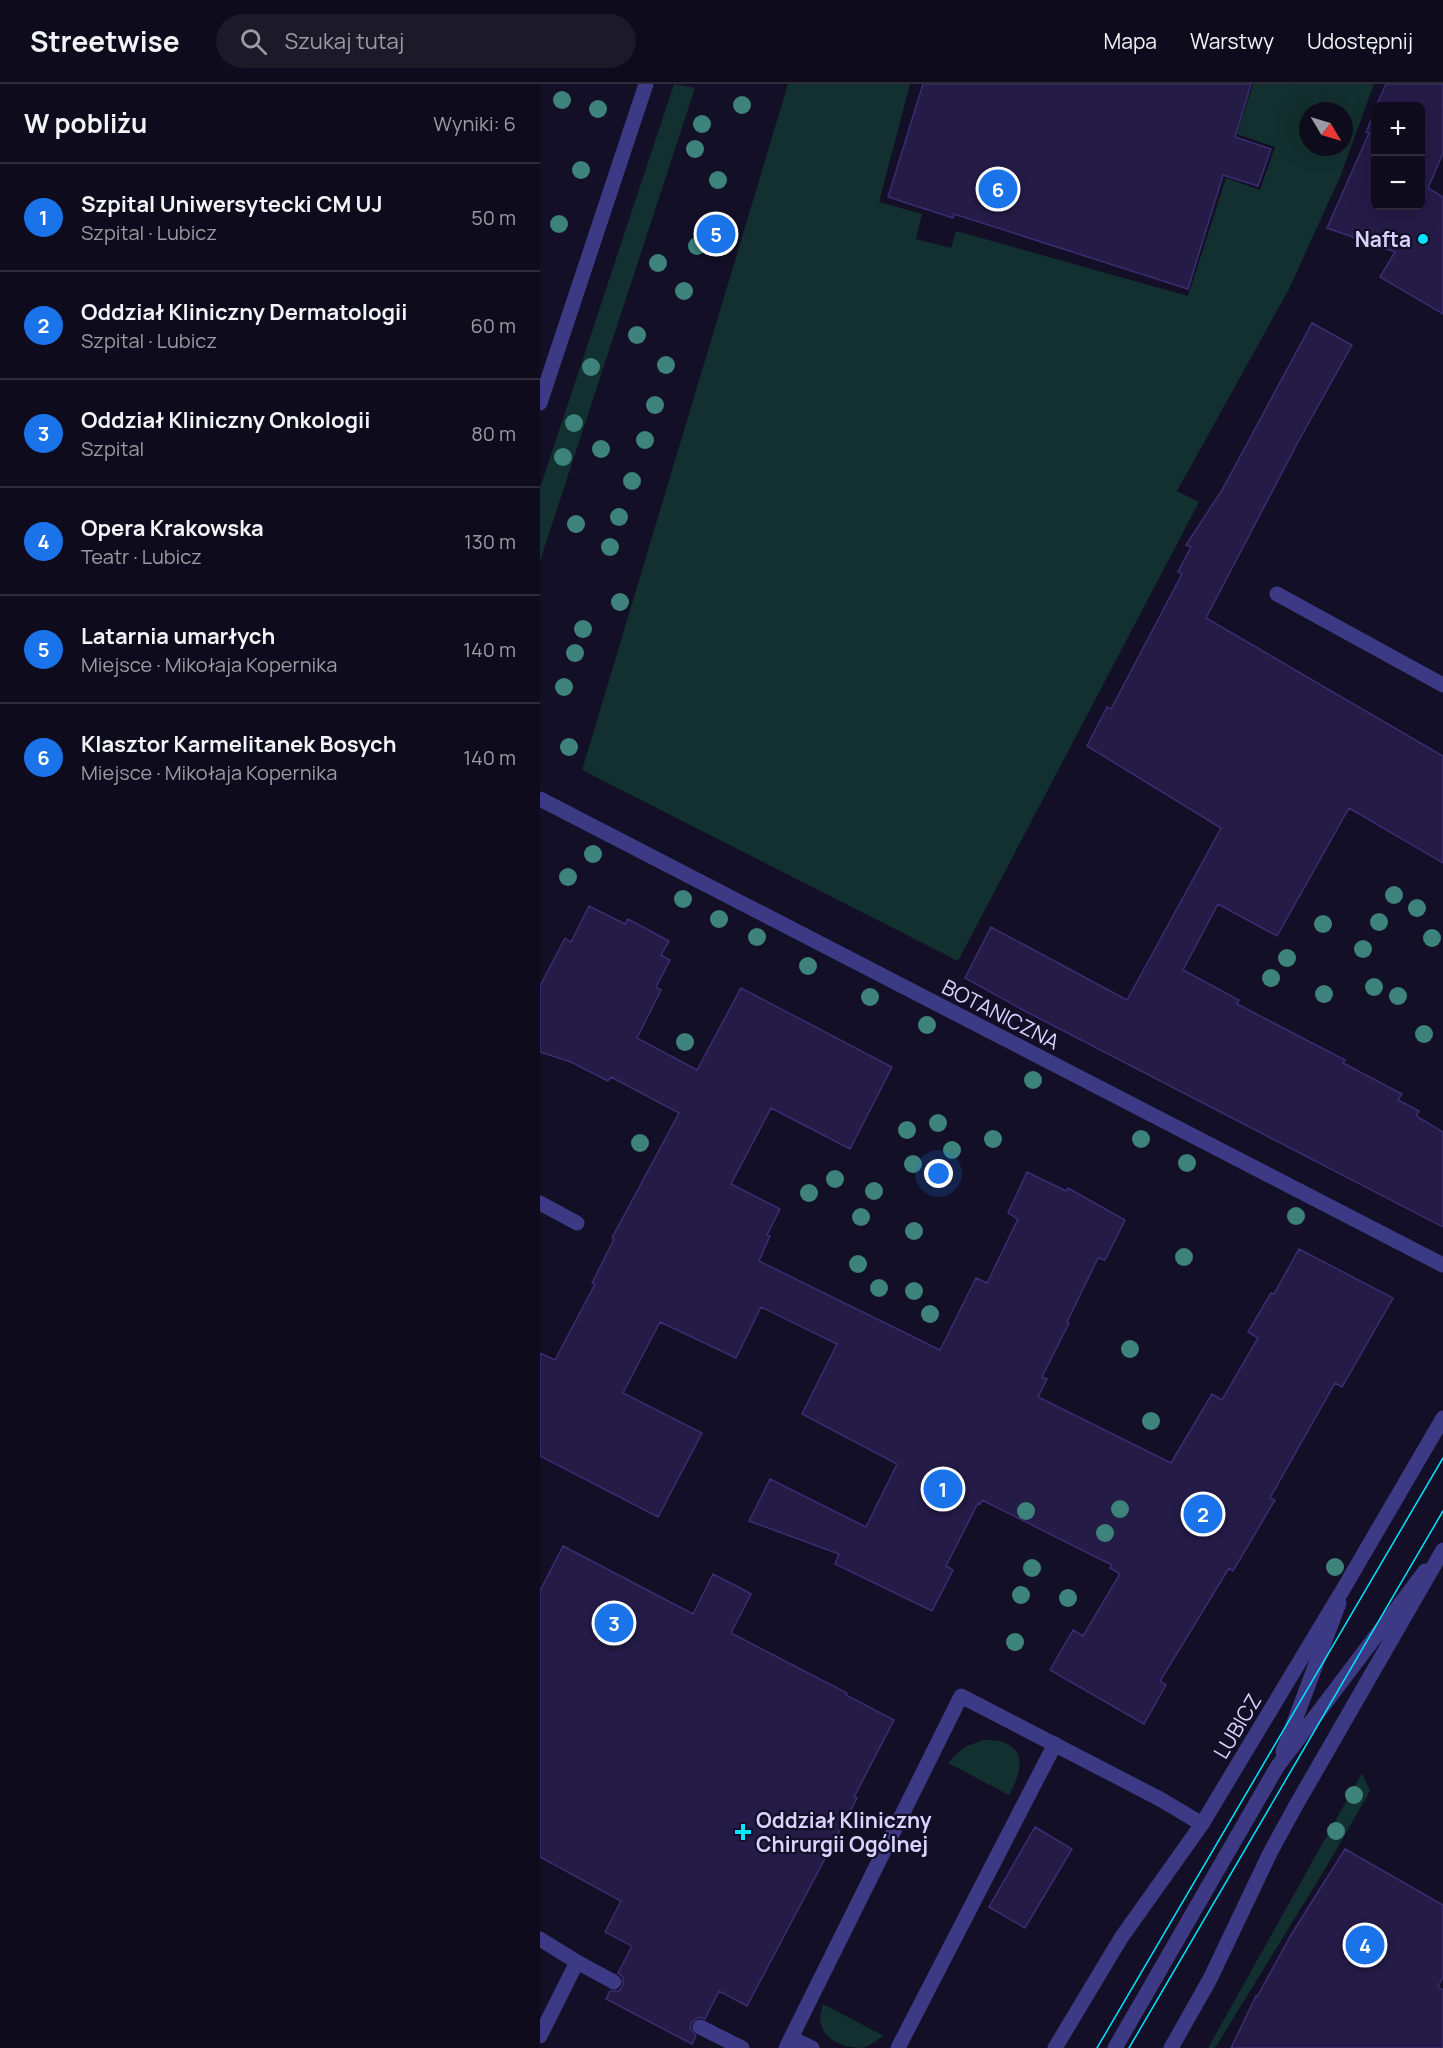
<!DOCTYPE html>
<html lang="pl">
<head>
<meta charset="utf-8">
<style>
  body { margin:0; font-family:Manrope,sans-serif; background:#1c1929; color:#f1f3f6 }
  .controls { position:absolute; right:18px; top:18px; display:grid; overflow:hidden; border-radius:9px; box-shadow:0 6px 24px #0002 }
  .controls button { width:54px; height:54px; display:grid; place-items:center; padding:0; border:0; border-bottom:2px solid #2e2b3b; background:#0e0b1c; color:#f1f3f6; font:30px sans-serif }
  .compass { position:absolute; left:759px; top:18px; width:54px; height:54px; border-radius:50%; background:#0e0b1c; box-shadow:0 6px 24px #0002; rotate:128deg }
  .you { position:absolute; left:399px; top:1090px; width:21px; height:21px; margin:-15px; border:4px solid #fff; border-radius:50%; background:#1a73e8; box-shadow:0 0 0 9px #1a73e833 }
  .badge { display:grid; place-items:center; width:39px; height:39px; border-radius:50%; background:#1a73e8; color:#fff; font-size:20px; font-weight:700 }
  .pin { position:absolute; translate:-50% -50%; border:3px solid #fff; box-shadow:0 2px 6px #0006 }
  .list { margin:0; padding:0; list-style:none }
  h2 { display:flex; justify-content:space-between; align-items:center; height:78px; margin:0; padding:0 24px; font-size:26px }
  h2 small { font-size:20px; font-weight:400; color:#9b9ba3 }
  .list li { display:grid; grid-template-columns:39px 1fr auto; gap:18px; align-items:center; box-sizing:border-box; height:108px; padding:0 24px; border-top:2px solid #2e2b3b }
  .list b { display:block; font-size:22px; white-space:nowrap }
  .list p { margin:0; font-size:20px; white-space:nowrap; color:#9b9ba3 }
  .list em { font-size:20px; font-style:normal; color:#9b9ba3 }
  .icon { flex:none; width:33px; height:33px; fill:none; stroke:currentColor; stroke-width:2; stroke-linecap:round; stroke-linejoin:round }
  .map { position:relative; flex:none; width:903px; height:1964px; overflow:hidden }
  header { display:flex; align-items:center; gap:36px; box-sizing:border-box; height:84px; padding:0 30px; background:#0e0b1c; border-bottom:2px solid #2e2b3b }
  header strong { font-size:28px }
  nav { display:flex; gap:33px; margin-inline-start:auto; font-size:21px }
  .search { width:420px; height:54px; background:#1c1929; display:flex; align-items:center; gap:15px; box-sizing:border-box; padding:0 21px; border-radius:33px; color:#9b9ba3; font-size:22px }
  main { display:flex }
  aside { flex:1; background:#0e0b1c }
  .map>svg:first-child { display:block }
  .green { fill:#12302f; fill-rule:evenodd }
  .building { fill:#241b47; stroke:#3b2d73; stroke-width:1.5 }
  .lines { fill:none; stroke-linecap:round; stroke-linejoin:round }
  .service { stroke:#3d3a85; stroke-width:15 }
  .minor { stroke:#3d3a85; stroke-width:15 }
  .tertiary { stroke:#3d3a85; stroke-width:15 }
  .tram { stroke:#00e5ff; stroke-width:1.5 }
  .tree { fill:#3d827b }
  .poi-dot { fill:#00e5ff; stroke:#130f26; stroke-width:2 }
  .labels { text-anchor:middle; dominant-baseline:central; stroke-width:4.5; stroke-linejoin:round; paint-order:stroke }
  .poi-label { font-size:21px; font-weight:bold; fill:#d9d4ff; stroke:#130f26; text-anchor:end }
  .street-label { font-size:21px; fill:#d9d4ff; stroke:#130f26 }
</style>
</head>
<body>
<header>
<strong>Streetwise</strong>
<div class="search"><svg class="icon" aria-label="search" viewBox="0 0 24 24"><circle cx="10" cy="10" r="6"/><path d="M15 15l6 6"/></svg>Szukaj tutaj</div>
<nav><a>Mapa</a><a>Warstwy</a><a>Udostępnij</a></nav>
</header>
<main>
<aside>
<h2>W pobliżu<small>Wyniki: 6</small></h2>
<ul class="list">
<li><span class="badge">1</span><div><b>Szpital Uniwersytecki CM UJ</b><p>Szpital · Lubicz</p></div><em>50 m</em></li>
<li><span class="badge">2</span><div><b>Oddział Kliniczny Dermatologii</b><p>Szpital · Lubicz</p></div><em>60 m</em></li>
<li><span class="badge">3</span><div><b>Oddział Kliniczny Onkologii</b><p>Szpital</p></div><em>80 m</em></li>
<li><span class="badge">4</span><div><b>Opera Krakowska</b><p>Teatr · Lubicz</p></div><em>130 m</em></li>
<li><span class="badge">5</span><div><b>Latarnia umarłych</b><p>Miejsce · Mikołaja Kopernika</p></div><em>140 m</em></li>
<li><span class="badge">6</span><div><b>Klasztor Karmelitanek Bosych</b><p>Miejsce · Mikołaja Kopernika</p></div><em>140 m</em></li>
</ul>
</aside>
<div class="map">
<svg width="903" height="1964" viewBox="0 0 903 1964">
  <rect width="100%" height="100%" fill="#130f26"/>
  <path class="green" d="M 134,0 L 155,4 L 0,477 L 0,404 Z
    M 248,0 L 370,0 L 339,118 L 382,130 L 376,155 L 411,164 L 416,147 L 648,212 L 686,94 L 720,106 L 735,63 L 697,50 L 713,0 L 834,0 L 800,93 L 749,205 L 637,407 L 659,418 L 418,877 L 42,686 ZM 768,27 L 804,27 L 804,63 L 768,63 Z
    M 443,1656 C 449,1656 457,1656 463,1658 C 490,1668 478,1694 469,1711 L 408,1679 C 418,1666 428,1661 443,1656 Z
    M 822,1689 L 830,1707 L 791,1775 L 675,1964 L 668,1964 Z
    M 283,1920 L 344,1952 C 338,1955 330,1962 323,1964 C 303,1964 281,1956 280,1934 C 280,1930 282,1924 283,1920 Z"/>
  <path class="building" d="M 383,0 L 711,0 L 695,53 L 731,65 L 718,102 L 683,91 L 648,205 L 414,130 L 413,134 L 348,113 Z
    M 846,0 L 903,0 L 903,69 L 888,104 L 903,113 L 903,230 L 840,193 L 855,168 L 787,144 L 829,49 L 826,48 L 836,25 L 836,122 L 880,122 L 880,22 L 836,22 Z
    M 772,239 L 812,261 L 758,358 L 666,534 L 903,672 L 903,779 L 809,724 L 737,852 L 678,820 L 643,886 L 699,916 L 697,920 L 805,976 L 803,979 L 862,1010 L 858,1016 L 879,1027 L 876,1032 L 903,1048 L 903,1143 L 483,926 L 425,894 L 451,843 L 587,916 L 681,744 L 547,662 L 567,623 L 571,625 L 642,490 L 638,488 L 651,463 L 646,461 L 682,406 Z
    M 49,822 L 85,840 L 88,835 L 129,857 L 121,871 L 130,876 L 116,903 L 121,906 L 97,954 L 157,986 L 201,904 L 352,983 L 310,1065 L 231,1024 L 191,1100 L 240,1125 L 227,1151 L 230,1152 L 219,1177 L 400,1266 L 436,1194 L 447,1199 L 478,1135 L 468,1129 L 487,1088 L 526,1107 L 528,1104 L 585,1136 L 565,1176 L 558,1174 L 527,1238 L 529,1239 L 502,1293 L 507,1295 L 498,1313 L 631,1379 L 672,1310 L 682,1316 L 718,1254 L 708,1248 L 731,1209 L 734,1210 L 759,1165 L 853,1214 L 802,1303 L 795,1299 L 730,1414 L 735,1416 L 693,1487 L 689,1484 L 620,1597 L 626,1601 L 604,1640 L 510,1586 L 533,1546 L 543,1552 L 580,1490 L 570,1484 L 572,1481 L 442,1416 L 440,1420 L 438,1419 L 406,1482 L 413,1486 L 392,1527 L 295,1480 L 299,1470 L 209,1437 L 230,1395 L 326,1443 L 357,1380 L 262,1330 L 297,1260 L 221,1223 L 196,1274 L 120,1238 L 83,1309 L 162,1349 L 118,1433 L 0,1372 L 0,1269 L 15,1276 L 55,1200 L 52,1199 L 74,1155 L 72,1154 L 139,1029 L 71,993 L 68,997 L 31,978 L 0,968 L 0,902 L 25,854 L 31,858 Z
    M 23,1462 L 153,1530 L 173,1490 L 204,1506 L 211,1510 L 191,1549 L 307,1609 L 306,1611 L 354,1636 L 314,1713 L 317,1714 L 207,1922 L 179,1907 L 165,1935 L 159,1933 L 152,1938 L 150,1944 L 156,1952 L 152,1960 L 66,1915 L 70,1907 L 79,1907 L 83,1902 L 83,1893 L 78,1889 L 92,1862 L 65,1848 L 81,1817 L 0,1773 L 0,1507 Z
    M 495,1743 L 532,1765 L 485,1844 L 449,1823 Z
    M 805,1765 L 903,1821 L 903,1893 L 898,1903 L 903,1906 L 903,1964 L 691,1964 L 716,1912 L 717,1913 L 751,1851 Z"/>
  <g class="lines">
    <path class="service" d="M 737,510 L 903,601
      M 0,1119 L 37,1139
      M 743,1668 L 799,1519
      M 0,1855 L 37,1878
      M 160,1943 L 202,1964
      M 0,1952 L 37,1878 L 74,1898
      M 251,1954 L 272,1964
      M 246,1964 L 421,1612 L 620,1715 L 662,1740
      M 358,1964 L 515,1660
      M 575,1964 L 737,1683 L 885,1487"/>
    <path class="minor" d="M 0,319 L 106,0
      M 0,715 L 903,1181"/>
    <path class="tertiary" d="M 515,1964 L 581,1854 L 662,1740 L 805,1502 L 903,1334
      M 631,1964 L 670,1895 L 730,1769 L 755,1723 L 903,1466"/>
    <path class="tram" d="M 557,1964 L 903,1374
      M 589,1964 L 903,1427"/>
  </g>
  <g class="tree">
    <circle cx="22" cy="16" r="9"/>
    <circle cx="202" cy="21" r="9"/>
    <circle cx="58" cy="25" r="9"/>
    <circle cx="162" cy="40" r="9"/>
    <circle cx="155" cy="65" r="9"/>
    <circle cx="41" cy="86" r="9"/>
    <circle cx="178" cy="96" r="9"/>
    <circle cx="19" cy="140" r="9"/>
    <circle cx="157" cy="162" r="9"/>
    <circle cx="118" cy="179" r="9"/>
    <circle cx="144" cy="207" r="9"/>
    <circle cx="97" cy="251" r="9"/>
    <circle cx="126" cy="281" r="9"/>
    <circle cx="51" cy="283" r="9"/>
    <circle cx="115" cy="321" r="9"/>
    <circle cx="34" cy="339" r="9"/>
    <circle cx="105" cy="356" r="9"/>
    <circle cx="61" cy="365" r="9"/>
    <circle cx="23" cy="373" r="9"/>
    <circle cx="92" cy="397" r="9"/>
    <circle cx="79" cy="433" r="9"/>
    <circle cx="36" cy="440" r="9"/>
    <circle cx="70" cy="463" r="9"/>
    <circle cx="80" cy="518" r="9"/>
    <circle cx="43" cy="545" r="9"/>
    <circle cx="35" cy="569" r="9"/>
    <circle cx="24" cy="603" r="9"/>
    <circle cx="29" cy="663" r="9"/>
    <circle cx="53" cy="770" r="9"/>
    <circle cx="28" cy="793" r="9"/>
    <circle cx="854" cy="811" r="9"/>
    <circle cx="143" cy="815" r="9"/>
    <circle cx="877" cy="824" r="9"/>
    <circle cx="179" cy="835" r="9"/>
    <circle cx="839" cy="838" r="9"/>
    <circle cx="783" cy="840" r="9"/>
    <circle cx="217" cy="853" r="9"/>
    <circle cx="892" cy="854" r="9"/>
    <circle cx="823" cy="865" r="9"/>
    <circle cx="747" cy="874" r="9"/>
    <circle cx="268" cy="882" r="9"/>
    <circle cx="731" cy="894" r="9"/>
    <circle cx="834" cy="903" r="9"/>
    <circle cx="784" cy="910" r="9"/>
    <circle cx="858" cy="912" r="9"/>
    <circle cx="330" cy="913" r="9"/>
    <circle cx="387" cy="941" r="9"/>
    <circle cx="884" cy="950" r="9"/>
    <circle cx="145" cy="958" r="9"/>
    <circle cx="493" cy="996" r="9"/>
    <circle cx="398" cy="1039" r="9"/>
    <circle cx="367" cy="1046" r="9"/>
    <circle cx="453" cy="1055" r="9"/>
    <circle cx="601" cy="1055" r="9"/>
    <circle cx="100" cy="1059" r="9"/>
    <circle cx="412" cy="1066" r="9"/>
    <circle cx="647" cy="1079" r="9"/>
    <circle cx="373" cy="1080" r="9"/>
    <circle cx="295" cy="1095" r="9"/>
    <circle cx="334" cy="1107" r="9"/>
    <circle cx="269" cy="1109" r="9"/>
    <circle cx="756" cy="1132" r="9"/>
    <circle cx="321" cy="1133" r="9"/>
    <circle cx="374" cy="1147" r="9"/>
    <circle cx="644" cy="1173" r="9"/>
    <circle cx="318" cy="1180" r="9"/>
    <circle cx="339" cy="1204" r="9"/>
    <circle cx="374" cy="1207" r="9"/>
    <circle cx="390" cy="1230" r="9"/>
    <circle cx="590" cy="1265" r="9"/>
    <circle cx="611" cy="1337" r="9"/>
    <circle cx="580" cy="1425" r="9"/>
    <circle cx="486" cy="1427" r="9"/>
    <circle cx="565" cy="1449" r="9"/>
    <circle cx="795" cy="1483" r="9"/>
    <circle cx="492" cy="1484" r="9"/>
    <circle cx="481" cy="1511" r="9"/>
    <circle cx="528" cy="1514" r="9"/>
    <circle cx="475" cy="1558" r="9"/>
    <circle cx="814" cy="1711" r="9"/>
    <circle cx="796" cy="1747" r="9"/>
  </g>
  <g class="poi-dot">
    <circle cx="883" cy="155" r="6"/>
    <path d="M200 1739h6v6h6v6h-6v6h-6v-6h-6v-6h6z"/>
  </g>
  <g class="labels">
    <g class="poi-label">
      <text x="871" y="155">Nafta</text>
      <text x="216" y="1736" text-anchor="start">Oddział Kliniczny<tspan x="216" dy="24">Chirurgii Ogólnej</tspan></text>
    </g>
    <g class="street-label">
      <text transform="translate(461 930) rotate(27)">BOTANICZNA</text>
      <text transform="translate(697 1642) rotate(-59)">LUBICZ</text>
    </g>
  </g>
</svg>
<div class="controls">
<button>+</button>
<button>−</button>
</div>
<svg class="compass" viewBox="-18 -18 36 36"><path d="M0-13l5 13h-10z" fill="#e53935"/><path d="M0 13l5-13h-10z" fill="#9b9ba3"/></svg>
<div class="you"></div>
<div class="pin badge" style="left:403px;top:1405px">1</div>
<div class="pin badge" style="left:663px;top:1430px">2</div>
<div class="pin badge" style="left:74px;top:1539px">3</div>
<div class="pin badge" style="left:825px;top:1861px">4</div>
<div class="pin badge" style="left:176px;top:150px">5</div>
<div class="pin badge" style="left:458px;top:105px">6</div>
</div>
</main>
</body>
</html>
